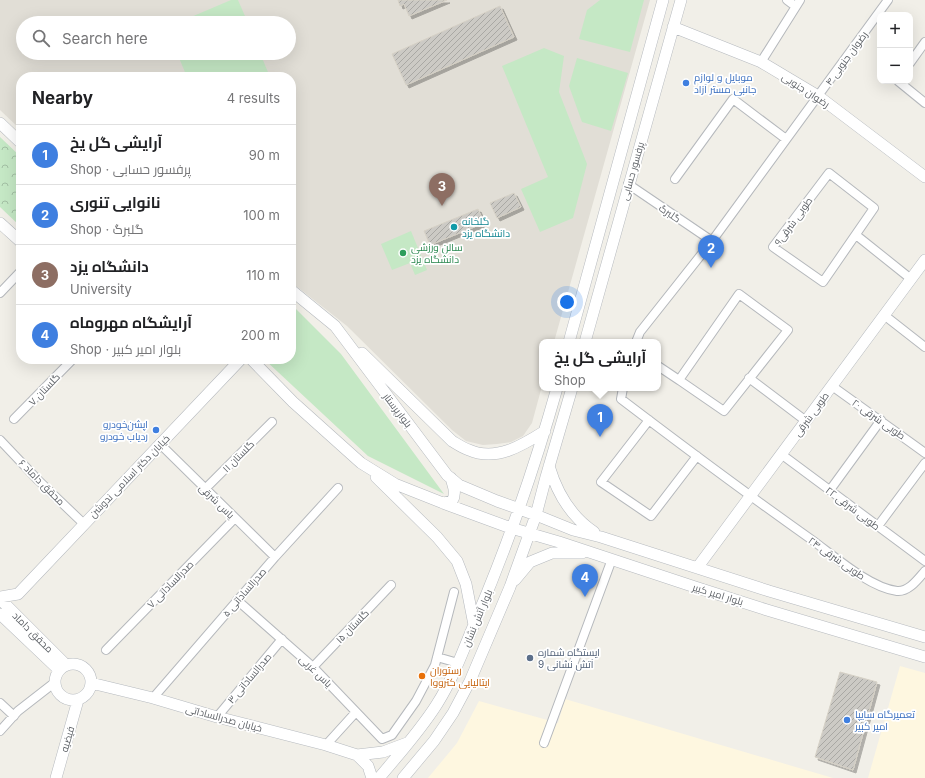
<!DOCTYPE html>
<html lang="en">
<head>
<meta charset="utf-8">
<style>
  body { margin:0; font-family:Inter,Cairo,sans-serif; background:#f6f6f6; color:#202124 }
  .controls { position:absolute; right:12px; top:12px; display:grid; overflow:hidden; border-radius:8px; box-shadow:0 4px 16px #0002 }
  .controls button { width:36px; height:36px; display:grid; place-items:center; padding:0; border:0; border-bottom:1px solid #e0e0e0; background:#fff; color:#202124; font:20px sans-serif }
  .you { position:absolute; left:567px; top:302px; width:14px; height:14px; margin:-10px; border:3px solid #fff; border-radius:50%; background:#1a73e8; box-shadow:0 0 0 6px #1a73e833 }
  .badge { display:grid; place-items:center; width:26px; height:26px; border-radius:50%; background:#111827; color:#fff; font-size:13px; font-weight:700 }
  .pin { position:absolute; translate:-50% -33px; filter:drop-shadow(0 1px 2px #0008) }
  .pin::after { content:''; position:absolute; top:21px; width:14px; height:12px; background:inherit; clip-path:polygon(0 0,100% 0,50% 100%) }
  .popup { position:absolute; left:539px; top:339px; width:122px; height:52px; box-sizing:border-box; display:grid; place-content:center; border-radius:8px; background:#fff; filter:drop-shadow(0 1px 3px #0005); font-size:13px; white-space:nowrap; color:#757577 }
  .popup b { font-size:15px; color:#202124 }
  .popup::after { content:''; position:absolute; left:50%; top:100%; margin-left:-8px; border:8px solid transparent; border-top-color:#fff }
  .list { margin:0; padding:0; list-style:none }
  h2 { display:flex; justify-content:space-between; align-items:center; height:52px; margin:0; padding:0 16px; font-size:17px }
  h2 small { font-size:13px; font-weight:400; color:#757577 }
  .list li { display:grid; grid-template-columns:26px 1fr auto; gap:12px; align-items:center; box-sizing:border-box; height:60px; padding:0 16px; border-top:1px solid #e0e0e0 }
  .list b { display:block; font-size:15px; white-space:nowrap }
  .list p { margin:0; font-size:13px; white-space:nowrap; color:#757577 }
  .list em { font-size:13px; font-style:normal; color:#757577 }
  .icon { flex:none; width:22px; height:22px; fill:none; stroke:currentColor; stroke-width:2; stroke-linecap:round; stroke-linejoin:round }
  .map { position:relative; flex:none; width:925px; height:778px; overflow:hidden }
  .search { position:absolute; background:#fff; box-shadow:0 4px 16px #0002; left:16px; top:16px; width:280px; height:44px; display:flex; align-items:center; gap:10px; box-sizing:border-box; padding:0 14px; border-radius:22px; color:#757577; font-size:15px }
  .panel { position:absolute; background:#fff; box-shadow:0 4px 16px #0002; left:16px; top:72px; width:280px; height:292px; border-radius:16px }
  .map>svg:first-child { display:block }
  .commercial { fill:#fef7e0 }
  .education { fill:#e1ded6; fill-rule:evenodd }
  .grass { fill:#c5e8c5 }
  .park { fill:url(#park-crowns) }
  .building { fill:url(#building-hatch); stroke:#d6d1c6; filter:url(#shadow) }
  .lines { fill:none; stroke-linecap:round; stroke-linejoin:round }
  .street-casing { stroke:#b5b8bc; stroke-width:10 }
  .secondary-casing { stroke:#b6babf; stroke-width:12 }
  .street { stroke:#fff; stroke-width:8 }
  .secondary { stroke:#fff; stroke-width:11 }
  .shop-dot { fill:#3f7fe0; stroke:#fff; stroke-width:1.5 }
  .culture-dot { fill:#0f9aa8; stroke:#fff; stroke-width:1.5 }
  .leisure-dot { fill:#2e9e5b; stroke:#fff; stroke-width:1.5 }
  .service-dot { fill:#5c6f8a; stroke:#fff; stroke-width:1.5 }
  .food-dot { fill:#e8710a; stroke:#fff; stroke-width:1.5 }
  .labels { text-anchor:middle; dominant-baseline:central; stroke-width:3.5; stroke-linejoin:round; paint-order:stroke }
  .street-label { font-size:10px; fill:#5f6368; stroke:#fff }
  .shop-label { font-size:10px; fill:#366cbe; stroke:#fff; text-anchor:start }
  .culture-label { font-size:10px; fill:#0d838f; stroke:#fff; text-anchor:start }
  .leisure-label { font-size:10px; fill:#27864d; stroke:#fff; text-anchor:start }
  .service-label { font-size:10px; fill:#4e5e75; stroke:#fff; text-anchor:start }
  .food-label { font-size:10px; fill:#c56008; stroke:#fff; text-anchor:start }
</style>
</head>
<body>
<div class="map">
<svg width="925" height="778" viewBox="0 0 925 778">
  <defs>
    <pattern id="park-crowns" width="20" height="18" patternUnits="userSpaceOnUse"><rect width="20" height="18" fill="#c5e8c5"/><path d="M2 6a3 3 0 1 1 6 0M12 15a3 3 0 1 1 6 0" fill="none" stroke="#a3c0a4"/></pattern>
    <pattern id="building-hatch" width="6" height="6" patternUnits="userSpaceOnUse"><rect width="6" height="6" fill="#cccac5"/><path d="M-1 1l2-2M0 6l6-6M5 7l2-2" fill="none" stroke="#a9a8a4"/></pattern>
    <filter id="shadow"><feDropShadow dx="3" dy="3" stdDeviation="0" flood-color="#0004"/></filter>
  </defs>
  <rect width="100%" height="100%" fill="#f1efe8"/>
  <path class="commercial" d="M 900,666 L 925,673 L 925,778 L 868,778 Z
    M 565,699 L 833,778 L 428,778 L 457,743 L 479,701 L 558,723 Z"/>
  <path class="education" d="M 0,0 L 650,0 L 554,342 L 542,342 L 542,386 L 532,423 L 523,436 L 511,442 L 497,444 L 483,445 L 466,441 L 452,430 L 347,326 L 291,282 L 291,77 L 21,77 L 21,130 L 0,110 ZM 23,23 L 289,23 L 289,53 L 23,53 Z"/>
  <path class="grass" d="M 231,0 L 238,0 L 248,23 L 177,23 Z
    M 600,0 L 644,0 L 630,52 L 579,39 L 587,10 Z
    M 544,48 L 564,56 L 559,92 L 587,164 L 573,218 L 540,232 L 521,189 L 548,177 L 502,66 Z
    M 177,53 L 260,53 L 270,77 L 187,77 Z
    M 577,58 L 628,73 L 611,131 L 582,122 L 569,86 Z
    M 411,231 L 427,270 L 415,275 L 410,263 L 392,270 L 381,244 Z
    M 295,308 L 341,354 L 444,494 L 368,456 L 264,359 L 291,359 L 291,312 Z"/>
  <path class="park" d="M 0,137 L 21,157 L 21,227 L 0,207 Z"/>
  <path class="building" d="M 398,0 L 447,0 L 409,16 L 404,4 L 400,6 Z
    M 500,6 L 514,37 L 406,85 L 392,54 Z
    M 514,193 L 521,207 L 497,218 L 490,203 Z
    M 478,209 L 484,223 L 430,245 L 424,231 Z
    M 840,672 L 877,682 L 853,770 L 815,757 Z"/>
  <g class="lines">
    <defs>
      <path id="street" d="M 787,0 L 795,6
        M 761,62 L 800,0
        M 910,63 L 925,42
        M 898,81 L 925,103
        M 829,173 L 874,208 L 823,282 L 773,247 Z
        M 675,179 L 733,99 L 786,139
        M 628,184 L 712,241
        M 856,235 L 911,279
        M 0,293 L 21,271
        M 739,294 L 788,330 L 724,411 L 679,380 Z
        M 884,315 L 925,347
        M 636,342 L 640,332 L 712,241 L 888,0
        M 658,366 L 679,380
        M 749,378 L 806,421
        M 832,386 L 925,453
        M 623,388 L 621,399 C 684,447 747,494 812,540 C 834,556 870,588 897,591 C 909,592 918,579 925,571
        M 14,419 L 73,359
        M 649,420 L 601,482 L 651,516 L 697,456
        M 0,440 L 38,480 L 84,524
        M 160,444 L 275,557
        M 781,454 L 925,561
        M 205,489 L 272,422
        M 830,490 L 881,420
        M 878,526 L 925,463
        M 237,600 L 313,667 L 382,739 L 392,735 L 416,701 L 435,665 L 454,592
        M 106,650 L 235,518
        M 437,657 L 458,663
        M 313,667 L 391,585
        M 153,698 L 275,557 L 338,488
        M 0,703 L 14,716
        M 217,717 L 282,639
        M 0,731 L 18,711 L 54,683
        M 544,743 L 612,559
        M 326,745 L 356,712"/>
      <path id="secondary" d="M 673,27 L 761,62 L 818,96 L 925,177
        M 0,123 L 21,143
        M 0,223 L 21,242
        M 291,290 L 335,326 L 447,475 L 459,485 L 497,501 L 536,515 L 573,530 L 601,537 L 769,591 L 925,637
        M 569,342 L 663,0
        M 585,342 L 681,0
        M 362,353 L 452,441 C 457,444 463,448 469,450 C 496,462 523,445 545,431
        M 251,359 L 293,402 L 361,463 L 395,484 L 443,503 L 511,528 L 559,542 L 695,587 L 767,610 L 925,657
        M 549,466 C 557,493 570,516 594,532
        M 376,477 L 437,537 L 457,561 L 466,584 L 474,625
        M 443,503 L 452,501 C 457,493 453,486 451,478
        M 697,568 L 925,260
        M 515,580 L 530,562 L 552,553 L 582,553
        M 0,597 L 18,594 L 241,359
        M 0,599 L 66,665
        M 0,614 L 59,670
        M55 682a18 18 0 1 1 36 0a18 18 0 1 1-36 0Z
        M 91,683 L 153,698 L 217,717 L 326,745 L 357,755 L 383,752 L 407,743
        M 357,755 L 368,766 L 372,778
        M 56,778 L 78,700
        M 379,778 C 399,754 420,731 437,704 C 454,677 465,646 477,617 C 509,542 535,466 557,388
        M 403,778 L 434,741 L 453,713 L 470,681 L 510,587 L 536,515 L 546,477 L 572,388"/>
    </defs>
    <use href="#street" class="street-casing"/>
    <use href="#secondary" class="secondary-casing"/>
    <use href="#street" class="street"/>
    <use href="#secondary" class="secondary"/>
  </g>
  <g class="shop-dot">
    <circle cx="686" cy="83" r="4"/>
    <circle cx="156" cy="430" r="4"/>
    <circle cx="847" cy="720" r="4"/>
  </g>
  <circle class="culture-dot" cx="454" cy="227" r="4"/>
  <circle class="leisure-dot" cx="403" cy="253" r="4"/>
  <circle class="service-dot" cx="530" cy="658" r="4"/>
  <circle class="food-dot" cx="422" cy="676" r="4"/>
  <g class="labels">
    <g class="street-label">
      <text transform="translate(846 58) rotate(-54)">رضوان جنوبی ۴</text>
      <text transform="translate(806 90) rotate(33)">رضوان جنوبی</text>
      <text transform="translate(632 171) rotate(-74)">پرفسور حسابی</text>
      <text transform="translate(670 213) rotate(34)">گلبرگ</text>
      <text transform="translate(793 221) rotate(-54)">طوبی شرقی۹</text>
      <text transform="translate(44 389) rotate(-46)">گلستان ۷</text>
      <text transform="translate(398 410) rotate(53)">بلوارپرستار</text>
      <text transform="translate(811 414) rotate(-54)">طوبی شرقی</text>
      <text transform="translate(879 419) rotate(35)">طوبی شرقی ۲۰</text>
      <text transform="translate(238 456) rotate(-45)">گلستان ۱۱</text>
      <text transform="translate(129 476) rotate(-46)">خيابان دکتر اسلامی ندوشن</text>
      <text transform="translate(42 482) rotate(45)">محقق داماد ۶</text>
      <text transform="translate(217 501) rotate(44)">یاس شرقی</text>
      <text transform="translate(853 508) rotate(37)">طوبی شرقی ۲۲</text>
      <text transform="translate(837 558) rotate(35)">طوبی شرقی ۲۴</text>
      <text transform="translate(170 584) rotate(-46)">صدرالساداتی ۷</text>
      <text transform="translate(244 592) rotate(-49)">صدرالساداتی ۵</text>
      <text transform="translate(718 594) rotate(17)">بلوار امیر کبیر</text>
      <text transform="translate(477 618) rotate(-67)">بلوار آتش نشان</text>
      <text transform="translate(352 626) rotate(-46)">گلستان ۱۵</text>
      <text transform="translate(33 632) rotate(45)">محقق داماد</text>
      <text transform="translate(316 671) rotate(44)">یاس غربی</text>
      <text transform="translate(249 678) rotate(-50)">صدرالساداتی ۳</text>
      <text transform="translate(224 718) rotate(15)">خیابان صدرالساداتی</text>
      <text transform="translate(67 739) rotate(-74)">فیضیه</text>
    </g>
    <g class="shop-label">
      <text x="694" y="77">موبایل و لوازم<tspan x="694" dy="12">جانبی مستر آزاد</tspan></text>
      <text x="148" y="424" text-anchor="end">اپشن‌خودرو<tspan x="148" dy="12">ردیاب خودرو</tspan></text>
      <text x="855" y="714">تعمیرگاه سایپا<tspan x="855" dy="12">امیر کبیر</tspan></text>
    </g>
    <g class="culture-label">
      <text x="462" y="221">گلخانه<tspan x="462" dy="12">دانشگاه یزد</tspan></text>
    </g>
    <g class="leisure-label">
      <text x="411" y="247">سالن ورزشی<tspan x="411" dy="12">دانشگاه یزد</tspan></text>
    </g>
    <g class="service-label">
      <text x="538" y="652">ایستگاه شماره<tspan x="538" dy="12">9 آتش نشانی</tspan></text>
    </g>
    <g class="food-label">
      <text x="430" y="670">رستوران<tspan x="430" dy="12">ایتالیایی کترووا</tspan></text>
    </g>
  </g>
</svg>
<div class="controls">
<button>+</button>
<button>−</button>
</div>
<div class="you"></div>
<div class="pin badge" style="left:600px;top:437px;background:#3f7fe0">1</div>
<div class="popup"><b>آرایشی گل یخ</b>Shop</div>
<div class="pin badge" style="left:711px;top:268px;background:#3f7fe0">2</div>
<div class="pin badge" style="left:442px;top:206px;background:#8d6e63">3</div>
<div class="pin badge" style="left:585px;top:597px;background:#3f7fe0">4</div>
<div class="search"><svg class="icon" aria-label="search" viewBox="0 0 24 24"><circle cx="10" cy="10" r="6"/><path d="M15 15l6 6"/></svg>Search here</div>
<section class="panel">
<h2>Nearby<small>4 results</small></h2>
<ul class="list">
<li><span class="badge" style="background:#3f7fe0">1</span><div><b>آرایشی گل یخ</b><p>Shop · پرفسور حسابی</p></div><em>90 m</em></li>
<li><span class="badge" style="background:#3f7fe0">2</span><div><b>نانوایی تنوری</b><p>Shop · گلبرگ</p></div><em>100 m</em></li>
<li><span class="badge" style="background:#8d6e63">3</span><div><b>دانشگاه یزد</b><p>University</p></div><em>110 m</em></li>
<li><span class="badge" style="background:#3f7fe0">4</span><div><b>آرایشگاه مهروماه</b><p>Shop · بلوار امیر کبیر</p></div><em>200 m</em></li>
</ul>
</section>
</div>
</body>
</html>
